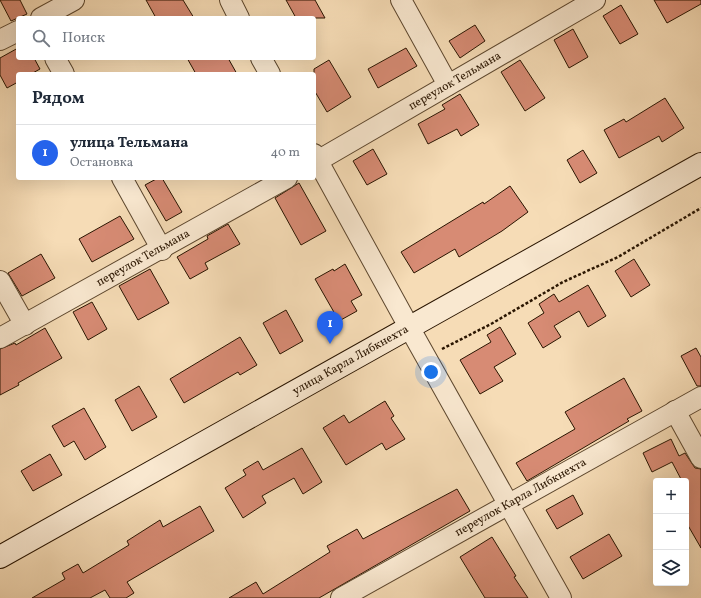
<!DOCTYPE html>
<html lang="ru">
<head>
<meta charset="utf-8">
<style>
  body { margin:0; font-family:Vollkorn,serif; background:#f2f2f3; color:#1f2937 }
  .controls { position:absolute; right:12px; bottom:12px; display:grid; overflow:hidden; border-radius:4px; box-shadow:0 4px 16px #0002 }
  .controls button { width:36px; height:36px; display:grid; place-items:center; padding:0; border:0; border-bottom:1px solid #e0e1e3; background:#fff; color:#1f2937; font:20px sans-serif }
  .you { position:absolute; left:431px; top:372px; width:14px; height:14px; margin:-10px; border:3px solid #fff; border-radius:50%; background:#1a73e8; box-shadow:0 0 0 6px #1a73e833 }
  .badge { display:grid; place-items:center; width:26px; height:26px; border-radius:50%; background:#2563eb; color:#fff; font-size:13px; font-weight:700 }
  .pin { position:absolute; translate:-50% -33px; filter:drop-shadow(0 1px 2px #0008) }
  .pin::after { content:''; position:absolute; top:21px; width:14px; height:12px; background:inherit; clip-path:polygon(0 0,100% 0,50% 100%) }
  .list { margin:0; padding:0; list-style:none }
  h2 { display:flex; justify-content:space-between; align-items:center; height:52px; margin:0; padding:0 16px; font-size:17px }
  h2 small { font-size:13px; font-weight:400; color:#747a83 }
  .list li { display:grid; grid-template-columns:26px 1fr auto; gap:12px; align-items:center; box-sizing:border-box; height:56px; padding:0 16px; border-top:1px solid #e0e1e3 }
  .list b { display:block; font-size:15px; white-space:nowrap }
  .list p { margin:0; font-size:13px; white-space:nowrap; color:#747a83 }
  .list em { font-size:13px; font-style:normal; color:#747a83 }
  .icon { flex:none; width:22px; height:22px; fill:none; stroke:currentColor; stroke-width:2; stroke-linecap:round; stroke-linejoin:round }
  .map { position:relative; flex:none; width:701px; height:598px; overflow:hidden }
  .search { position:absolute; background:#fff; box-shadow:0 4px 16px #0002; left:16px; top:16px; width:300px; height:44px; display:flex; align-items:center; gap:10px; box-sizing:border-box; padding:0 14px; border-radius:4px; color:#747a83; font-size:15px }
  .panel { position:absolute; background:#fff; box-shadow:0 4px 16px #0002; left:16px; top:72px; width:300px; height:108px; border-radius:4px }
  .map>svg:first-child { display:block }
  .building { fill:#d78b74; stroke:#2a1501 }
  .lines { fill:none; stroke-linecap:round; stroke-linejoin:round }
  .street-casing { stroke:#5d472e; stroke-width:22 }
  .secondary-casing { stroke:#2a1501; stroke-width:24 }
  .path { stroke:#2a1501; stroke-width:2.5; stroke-dasharray:3 2; stroke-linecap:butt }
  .street { stroke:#f9e8d0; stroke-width:20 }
  .secondary { stroke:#f9e8d0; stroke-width:22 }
  .labels { text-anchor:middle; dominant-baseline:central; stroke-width:4; stroke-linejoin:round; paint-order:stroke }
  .street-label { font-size:12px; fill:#2a1501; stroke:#f9e8d0 }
</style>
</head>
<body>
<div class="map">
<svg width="701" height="598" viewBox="0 0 701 598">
  <rect width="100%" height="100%" fill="#f6dcb6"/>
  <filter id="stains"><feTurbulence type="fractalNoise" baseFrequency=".005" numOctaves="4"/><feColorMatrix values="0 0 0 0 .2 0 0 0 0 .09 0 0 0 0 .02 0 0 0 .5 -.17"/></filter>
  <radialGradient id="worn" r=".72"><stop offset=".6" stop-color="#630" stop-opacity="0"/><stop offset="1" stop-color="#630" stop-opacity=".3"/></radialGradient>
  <path class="building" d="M 0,0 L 20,0 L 27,14 L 11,21 Z
    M 146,0 L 183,0 L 194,18 L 156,18 Z
    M 286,0 L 315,0 L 325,18 L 296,18 Z
    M 654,0 L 701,0 L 701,4 L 667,23 Z
    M 621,5 L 638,34 L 620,44 L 603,16 Z
    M 475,25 L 485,41 L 460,58 L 449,41 Z
    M 573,29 L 588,57 L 569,68 L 554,40 Z
    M 18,48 L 18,58 L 34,58 L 40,69 L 31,74 L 18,74 L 18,82 L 7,88 L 0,75 L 0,58 Z
    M 406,48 L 417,66 L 378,88 L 368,69 Z
    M 187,58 L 228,58 L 237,74 L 196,74 Z
    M 329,60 L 351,97 L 327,112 L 314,90 L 314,69 Z
    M 520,60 L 545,98 L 525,111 L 501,72 Z
    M 460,94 L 479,125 L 461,136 L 457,129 L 428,144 L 418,124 L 445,109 L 442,105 Z
    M 665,98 L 684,128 L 662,142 L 659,136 L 619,158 L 604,130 L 624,119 L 626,122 Z
    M 373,149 L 387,174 L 367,185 L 353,161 Z
    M 583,150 L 597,173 L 580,183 L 567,160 Z
    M 158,178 L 162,178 L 182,212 L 166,221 L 145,185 Z
    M 299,183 L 326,231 L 301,245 L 275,198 Z
    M 510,186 L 528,212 L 502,231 L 459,257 L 455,249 L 414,273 L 401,252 L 483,202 L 484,204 Z
    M 120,216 L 134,239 L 92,262 L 79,239 Z
    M 228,224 L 240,244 L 205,263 L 208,269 L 190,279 L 177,257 L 208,239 L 207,236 Z
    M 41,254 L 55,278 L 22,296 L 8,273 Z
    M 634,259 L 650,285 L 631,297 L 615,271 Z
    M 345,264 L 362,295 L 351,301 L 357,311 L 339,321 L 315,279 L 333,269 L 334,271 Z
    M 150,269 L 169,303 L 138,320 L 119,286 Z
    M 588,285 L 606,316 L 588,327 L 579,311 L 554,326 L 561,337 L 543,348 L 528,323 L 544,313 L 539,304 L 554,294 L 559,302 Z
    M 92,302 L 107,329 L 88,340 L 73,312 Z
    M 286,310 L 303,341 L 280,354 L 263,323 Z
    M 500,327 L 516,354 L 494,367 L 503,381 L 480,394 L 460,360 L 491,342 L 487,335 Z
    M 45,328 L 62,358 L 18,383 L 19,385 L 0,395 L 0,349 L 15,343 L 16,345 Z
    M 240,337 L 257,365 L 240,375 L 238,372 L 184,403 L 170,379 Z
    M 696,348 L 701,357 L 701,386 L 697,386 L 681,356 Z
    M 624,378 L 642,411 L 627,419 L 629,421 L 527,481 L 516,463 L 575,429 L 565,412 Z
    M 139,386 L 157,417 L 132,431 L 115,400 Z
    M 385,401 L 394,416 L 391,418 L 405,439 L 386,450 L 382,443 L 346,465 L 323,428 L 344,415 L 349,423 Z
    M 84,408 L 106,447 L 85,460 L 74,441 L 64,447 L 52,426 Z
    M 671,439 L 679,456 L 685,453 L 695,468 L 701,469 L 701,548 L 686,522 L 686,481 L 682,481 L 672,462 L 652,472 L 643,453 Z
    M 302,448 L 322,482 L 303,494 L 294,478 L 262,496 L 266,503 L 243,518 L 225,488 L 246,475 L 243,470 L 258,461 L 263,470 Z
    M 50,454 L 62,475 L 33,491 L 21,471 Z
    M 457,489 L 470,511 L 319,598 L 229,598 L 256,582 L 263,594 L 330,552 L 327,546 L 357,529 L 363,539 Z
    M 573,495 L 583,514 L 557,529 L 546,510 Z
    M 200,506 L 214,531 L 127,582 L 134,593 L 126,598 L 110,598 L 105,590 L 90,598 L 32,598 L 65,579 L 62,573 L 78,564 L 83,573 L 129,545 L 127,541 L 160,520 L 163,527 Z
    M 609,534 L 622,556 L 583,579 L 570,557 Z
    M 492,537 L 516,576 L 514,577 L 528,598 L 485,598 L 460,557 Z"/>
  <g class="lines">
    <defs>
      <g id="street">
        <path d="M 230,0 L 239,18"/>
        <path d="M 401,0 L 448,85"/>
        <path d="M 41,18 L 74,0"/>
        <path d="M 0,40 L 18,31"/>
        <path d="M 55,58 L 64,74"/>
        <path d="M 261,58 L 270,74"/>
        <path d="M 314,154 L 409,327 L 561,598"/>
        <path id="s1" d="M 314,163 L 595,0"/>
        <path d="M 122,178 L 162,250"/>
        <path d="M 0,281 L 25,325"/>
        <path id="s2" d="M 0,338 L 287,178"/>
        <path d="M 675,411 L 701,458"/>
        <path id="s3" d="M 341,598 L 701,397"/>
      </g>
      <g id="secondary">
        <path id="s4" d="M 0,557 L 701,164"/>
      </g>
    </defs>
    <use href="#street" class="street-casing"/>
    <use href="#secondary" class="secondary-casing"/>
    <path class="path" d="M 442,349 L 491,324 L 563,282 L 618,257 L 701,208"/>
    <use href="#street" class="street"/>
    <use href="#secondary" class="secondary"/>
  </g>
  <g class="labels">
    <g class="street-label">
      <text stroke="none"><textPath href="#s1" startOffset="163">переулок Тельмана</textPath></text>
      <text stroke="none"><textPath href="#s2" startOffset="164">переулок Тельмана</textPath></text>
      <text stroke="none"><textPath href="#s4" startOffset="402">улица Карла Либкнехта</textPath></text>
      <text stroke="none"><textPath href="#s3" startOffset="206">переулок Карла Либкнехта</textPath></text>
    </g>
  </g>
  <rect width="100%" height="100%" filter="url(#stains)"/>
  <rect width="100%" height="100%" fill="url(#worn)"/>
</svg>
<div class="controls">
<button>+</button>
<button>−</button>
<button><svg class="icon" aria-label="layers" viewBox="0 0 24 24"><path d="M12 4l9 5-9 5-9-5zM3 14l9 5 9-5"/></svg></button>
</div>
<div class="you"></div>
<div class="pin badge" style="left:330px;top:344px">1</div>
<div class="search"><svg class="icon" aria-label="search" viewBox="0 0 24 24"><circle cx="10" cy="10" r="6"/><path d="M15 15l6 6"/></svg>Поиск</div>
<section class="panel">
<h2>Рядом<small></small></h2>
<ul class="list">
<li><span class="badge">1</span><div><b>улица Тельмана</b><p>Остановка</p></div><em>40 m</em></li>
</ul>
</section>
</div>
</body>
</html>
